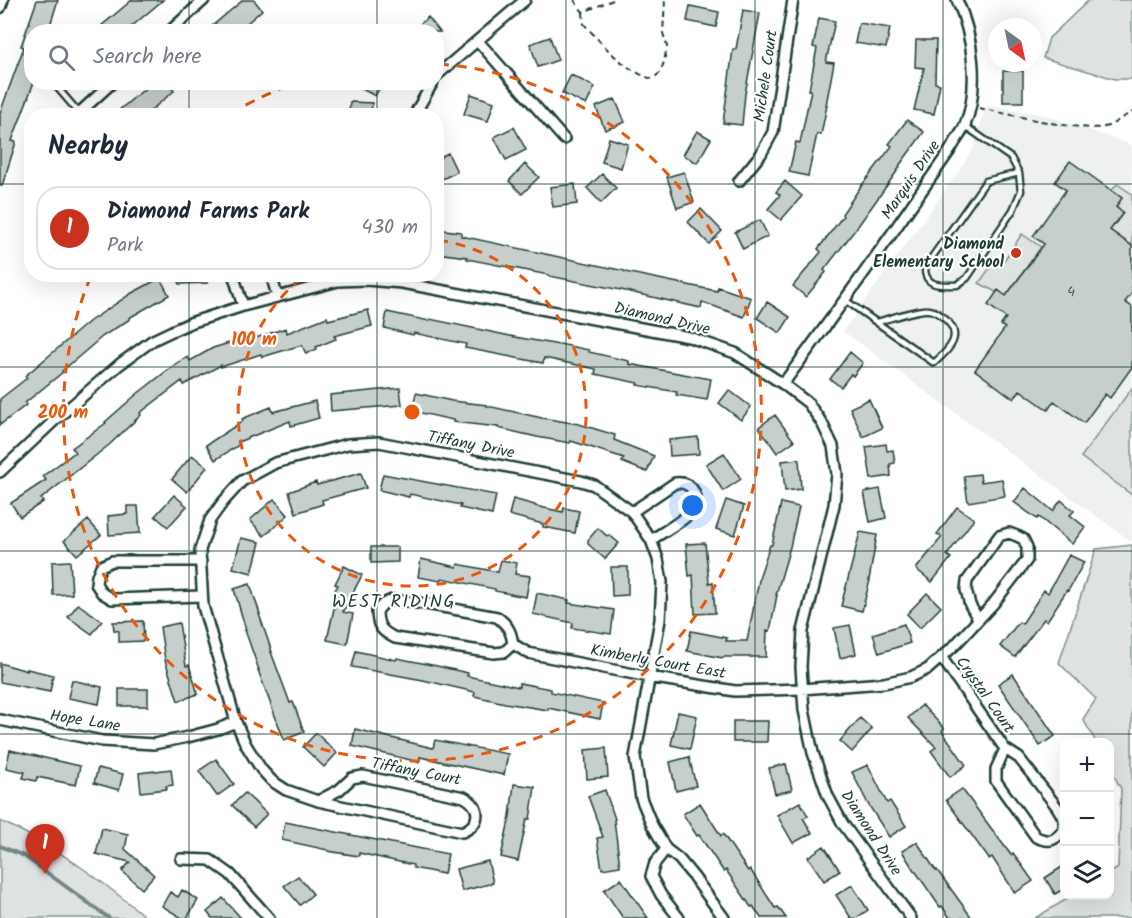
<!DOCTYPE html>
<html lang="en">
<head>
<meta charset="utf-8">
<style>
  body { margin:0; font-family:Kalam,sans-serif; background:#f6f6f7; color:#1f2937 }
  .controls { position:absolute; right:18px; bottom:18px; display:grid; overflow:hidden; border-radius:12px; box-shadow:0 6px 24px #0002 }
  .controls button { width:54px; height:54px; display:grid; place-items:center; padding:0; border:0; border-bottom:2px solid #e0e1e3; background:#fff; color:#1f2937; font:30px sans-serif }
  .compass { position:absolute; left:988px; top:18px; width:54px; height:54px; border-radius:50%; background:#fff; box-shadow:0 6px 24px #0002; rotate:147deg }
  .you { position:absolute; left:693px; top:506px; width:21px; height:21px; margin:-15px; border:4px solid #fff; border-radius:50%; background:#1a73e8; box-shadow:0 0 0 9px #1a73e833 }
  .badge { display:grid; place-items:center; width:39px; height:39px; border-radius:50%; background:#c8321e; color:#fff; font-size:20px; font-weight:700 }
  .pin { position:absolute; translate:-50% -50px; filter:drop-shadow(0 2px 3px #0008) }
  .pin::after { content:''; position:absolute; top:32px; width:21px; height:18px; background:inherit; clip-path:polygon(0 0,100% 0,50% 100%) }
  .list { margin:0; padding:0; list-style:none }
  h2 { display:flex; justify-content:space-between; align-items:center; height:78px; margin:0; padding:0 24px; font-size:26px }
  h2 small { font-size:20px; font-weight:400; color:#747a83 }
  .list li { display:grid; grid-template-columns:39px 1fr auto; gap:18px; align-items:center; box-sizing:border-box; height:84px; margin:0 12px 12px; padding:0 12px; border:2px solid #e0e1e3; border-radius:24px }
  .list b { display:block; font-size:22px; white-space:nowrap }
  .list p { margin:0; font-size:20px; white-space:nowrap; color:#747a83 }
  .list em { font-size:20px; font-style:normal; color:#747a83 }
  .icon { flex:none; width:33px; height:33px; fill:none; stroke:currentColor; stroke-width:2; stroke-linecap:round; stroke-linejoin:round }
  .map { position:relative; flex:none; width:1132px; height:918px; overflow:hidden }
  .search { position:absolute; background:#fff; box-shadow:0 6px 24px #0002; left:24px; top:24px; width:420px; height:66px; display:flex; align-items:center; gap:15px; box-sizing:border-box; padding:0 21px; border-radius:24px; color:#747a83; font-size:22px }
  .panel { position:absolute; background:#fff; box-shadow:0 6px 24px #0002; left:24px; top:108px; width:420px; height:174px; border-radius:24px }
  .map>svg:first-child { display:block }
  .built { fill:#eef1f0 }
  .green { fill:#dee3e2; stroke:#7e908b; stroke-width:1.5 }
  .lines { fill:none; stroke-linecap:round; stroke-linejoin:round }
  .stream { stroke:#758883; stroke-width:4 }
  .building { fill:#c7cfcc; stroke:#1f3d34; stroke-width:1.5 }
  .lane-casing { stroke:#1f3d34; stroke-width:9 }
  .street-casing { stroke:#1f3d34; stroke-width:14 }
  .path { stroke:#1f3d34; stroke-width:2; stroke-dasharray:6 4.5; stroke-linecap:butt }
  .lane { stroke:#fff; stroke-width:4.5 }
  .street { stroke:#fff; stroke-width:9 }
  .grid { fill:none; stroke:#1f3d34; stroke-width:1.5; stroke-opacity:0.55 }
  .ring { fill:none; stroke:#e8590c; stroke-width:3; stroke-dasharray:10 8 }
  .poi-dot { fill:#c8321e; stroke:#fff; stroke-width:2 }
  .labels { text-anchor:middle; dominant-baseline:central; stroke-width:4.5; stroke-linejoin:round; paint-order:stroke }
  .number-label { font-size:14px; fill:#49625a }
  .street-label { font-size:16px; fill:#1f3d34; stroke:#fff }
  .poi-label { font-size:16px; font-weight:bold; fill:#1f3d34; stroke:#fff; text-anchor:end }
  .neighbourhood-label { font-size:18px; letter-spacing:1.5px; fill:#1f3d34; stroke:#fff }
  .centre { fill:#e8590c; stroke:#fff; stroke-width:3 }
  .ring-label { font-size:18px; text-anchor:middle; font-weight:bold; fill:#e8590c; stroke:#fff; stroke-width:4.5; stroke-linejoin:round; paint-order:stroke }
</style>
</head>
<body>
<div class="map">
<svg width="1132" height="918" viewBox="0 0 1132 918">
  <rect width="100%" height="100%" fill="#fff"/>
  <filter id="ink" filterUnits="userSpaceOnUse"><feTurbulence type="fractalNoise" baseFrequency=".0167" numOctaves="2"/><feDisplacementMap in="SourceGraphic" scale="12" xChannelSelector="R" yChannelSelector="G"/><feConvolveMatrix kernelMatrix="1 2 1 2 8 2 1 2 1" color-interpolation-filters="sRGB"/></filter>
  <g filter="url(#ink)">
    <path class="built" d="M 986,106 L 1046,115 L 1132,145 L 1132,542 L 843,331 L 956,175 L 973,149 Z"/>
    <path class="green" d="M 1089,0 L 1132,0 L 1132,79 L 1115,79 L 1043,58 L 1049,38 Z
      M 1117,184 L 1132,194 L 1132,246 L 1110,230 L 1123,213 L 1116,207 L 1122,198 L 1111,191 Z
      M 1022,234 L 1041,247 L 1005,297 L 979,283 L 997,258 L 1003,262 Z
      M 1132,388 L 1132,495 L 1081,457 Z
      M 1132,545 L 1132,918 L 1035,918 L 1072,896 L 1110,896 L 1110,873 L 1118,868 L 1121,789 L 1110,768 L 1110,742 L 1096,742 L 1083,719 L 1096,699 L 1059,663 L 1096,549 Z
      M 0,821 C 54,844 102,881 147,918 L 0,918 Z"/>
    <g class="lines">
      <path class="stream" d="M 0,846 L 24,856 L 109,918"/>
    </g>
    <path class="building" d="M 37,0 L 58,0 L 48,32 L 32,32 L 32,82 L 34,82 L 12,141 L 16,142 L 2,186 L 0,186 L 0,113 L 24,47 L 21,46 Z
      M 132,0 L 163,0 L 125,32 L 94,32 Z
      M 243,0 L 254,0 L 262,10 L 237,32 L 205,32 Z
      M 690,6 L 719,12 L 716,27 L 687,21 Z
      M 743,10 L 760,13 L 745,94 L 742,125 L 723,123 L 733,49 L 736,49 Z
      M 428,17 L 440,32 L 411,32 Z
      M 819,18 L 835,21 L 826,62 L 834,63 L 826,105 L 827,105 L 821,135 L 817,134 L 808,176 L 789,172 L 796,142 L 800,143 L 811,90 L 809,90 L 817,48 L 813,47 Z
      M 859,23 L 890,28 L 886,48 L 855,43 Z
      M 550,37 L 558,60 L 538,67 L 530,44 Z
      M 916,40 L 936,40 L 935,83 L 940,84 L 934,114 L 914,110 L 924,68 L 915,67 Z
      M 1003,71 L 1023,71 L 1023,102 L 1003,102 Z
      M 571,75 L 595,87 L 586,105 L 562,93 Z
      M 153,82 L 167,82 L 174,91 L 144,116 L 112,116 Z
      M 349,82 L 383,82 L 375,96 Z
      M 471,94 L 494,102 L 488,121 L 464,114 Z
      M 615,99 L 625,122 L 605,130 L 596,107 Z
      M 350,102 L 372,103 L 371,116 L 349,116 Z
      M 907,120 L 924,132 L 899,166 L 900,167 L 858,226 L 824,270 L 826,272 L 806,297 L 793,286 L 821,252 L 818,249 L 843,216 L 842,214 L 859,189 L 892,146 L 889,144 Z
      M 514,127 L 526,150 L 506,160 L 494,137 Z
      M 697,131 L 711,139 L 697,163 L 683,155 Z
      M 609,138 L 628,144 L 621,168 L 602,162 Z
      M 448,153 L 457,172 L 436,182 L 436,159 Z
      M 1070,161 L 1122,198 L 1116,207 L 1123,213 L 1110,230 L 1132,246 L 1132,293 L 1125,302 L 1132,307 L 1132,367 L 1110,398 L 1105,394 L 1084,423 L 1054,401 L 1048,410 L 1020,390 L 1014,399 L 975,370 L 1005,328 L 1001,325 L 1006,318 L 988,305 L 998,290 L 1006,296 L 1044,244 L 1033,236 L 1066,190 L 1055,182 Z
      M 525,164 L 539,177 L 522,194 L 509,181 Z
      M 684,172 L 694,202 L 677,208 L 667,177 Z
      M 602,174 L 616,188 L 601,203 L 587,188 Z
      M 785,181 L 802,196 L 781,220 L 768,209 L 780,195 L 776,192 Z
      M 575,184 L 577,204 L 553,207 L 550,187 Z
      M 701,209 L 722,231 L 709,244 L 688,222 Z
      M 760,220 L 768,236 L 743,249 L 735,232 Z
      M 436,229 L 461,232 L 461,236 L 625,271 L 625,272 L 717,291 L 718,287 L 751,298 L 744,317 L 702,302 L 701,308 L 621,290 L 549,276 L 549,275 L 467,259 L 467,257 L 436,253 Z
      M 179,274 L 208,274 L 208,283 L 179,284 Z
      M 160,278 L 169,295 L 129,318 L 130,319 L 103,336 L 62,371 L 63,372 L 25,403 L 26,405 L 0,425 L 0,399 L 27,378 L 25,376 L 90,321 L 132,293 Z
      M 767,302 L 790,317 L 780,333 L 757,318 Z
      M 368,310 L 372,326 L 334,336 L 336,339 L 316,347 L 317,349 L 306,354 L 302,345 L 262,357 L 261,354 L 221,367 L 221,365 L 184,385 L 182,381 L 140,413 L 141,415 L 109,445 L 41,499 L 43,502 L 20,517 L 11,503 L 46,480 L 43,476 L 75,452 L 72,448 L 106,423 L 105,422 L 137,394 L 177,363 L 188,357 L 190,361 L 213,348 L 245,338 L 246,341 L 286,328 L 287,333 L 327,317 L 328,320 Z
      M 387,312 L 429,321 L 430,319 L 515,337 L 559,345 L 560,344 L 589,350 L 589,352 L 629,361 L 629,364 L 711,379 L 707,400 L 676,395 L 677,392 L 637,385 L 638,383 L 595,374 L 596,369 L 544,358 L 543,363 L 496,354 L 465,348 L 466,344 L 414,333 L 413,335 L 384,328 Z
      M 850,352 L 863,363 L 853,376 L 851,374 L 841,387 L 830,379 Z
      M 400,388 L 402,405 L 331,411 L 330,395 Z
      M 729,390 L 751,407 L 741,420 L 719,403 Z
      M 416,393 L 452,401 L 487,405 L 487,406 L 542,418 L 579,424 L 615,435 L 614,440 L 654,456 L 647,472 L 622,462 L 624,458 L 571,441 L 570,443 L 537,437 L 498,428 L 498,427 L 453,422 L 453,420 L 412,411 Z
      M 869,399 L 882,428 L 863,437 L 850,408 Z
      M 315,401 L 319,418 L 291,426 L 290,421 L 238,442 L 239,445 L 215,460 L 206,445 L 243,421 L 242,419 L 271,407 L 273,412 Z
      M 775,415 L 794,441 L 777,453 L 759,427 Z
      M 698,437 L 699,454 L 670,456 L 669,440 Z
      M 886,444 L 887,451 L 893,450 L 895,463 L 890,464 L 891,476 L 871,479 L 866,447 Z
      M 724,453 L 741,479 L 723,491 L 706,464 Z
      M 192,455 L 207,467 L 187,492 L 172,479 Z
      M 799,459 L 801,489 L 785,491 L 782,461 Z
      M 361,473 L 366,488 L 322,500 L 323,504 L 296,513 L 289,492 L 316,482 L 317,485 Z
      M 383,474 L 496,495 L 492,515 L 460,508 L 461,505 L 410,494 L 409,497 L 379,490 Z
      M 980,474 L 981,482 L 1002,479 L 1005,496 L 968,502 L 964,476 Z
      M 1025,488 L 1053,511 L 1061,500 L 1074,511 L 1070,515 L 1085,527 L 1072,544 L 1039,517 L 1037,519 L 1014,502 Z
      M 880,489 L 886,518 L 870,522 L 864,492 Z
      M 174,495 L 187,506 L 168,527 L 155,516 Z
      M 274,499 L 288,515 L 264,536 L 250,520 Z
      M 513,499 L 535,505 L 535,506 L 563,512 L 564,508 L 579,511 L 575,533 L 543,527 L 543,524 L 509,515 Z
      M 726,500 L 744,506 L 735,535 L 716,529 Z
      M 781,503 L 799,507 L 790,547 L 776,595 L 777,595 L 770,631 L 767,630 L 766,657 L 723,657 L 723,658 L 687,651 L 691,631 L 727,638 L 726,641 L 747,641 L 760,575 L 770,545 L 772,545 Z
      M 127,506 L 138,506 L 140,533 L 109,535 L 108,516 L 127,514 Z
      M 957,507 L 974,519 L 947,555 L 951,558 L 932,582 L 916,569 L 942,537 L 937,534 Z
      M 88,520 L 101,535 L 77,555 L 64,541 Z
      M 598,528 L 607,536 L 609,535 L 619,543 L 605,559 L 588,544 L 588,540 Z
      M 860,532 L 877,535 L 869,580 L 870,580 L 862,611 L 841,606 Z
      M 241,538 L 260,542 L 252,573 L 233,568 Z
      M 705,543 L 709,583 L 713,582 L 715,613 L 695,614 L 693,575 L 689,576 L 686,544 Z
      M 371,547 L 398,547 L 398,562 L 371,563 Z
      M 1069,555 L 1084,562 L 1068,591 L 1067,590 L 1047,621 L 1044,619 L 1015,657 L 1000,646 L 1019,622 L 1022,624 L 1044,590 L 1048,593 Z
      M 421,559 L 457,567 L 458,564 L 498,572 L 501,560 L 517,563 L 515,574 L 530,576 L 526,597 L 495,591 L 495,589 L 442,578 L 441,581 L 418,577 Z
      M 70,561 L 72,594 L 53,595 L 52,562 Z
      M 344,566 L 362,575 L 343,612 L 353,614 L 347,644 L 327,640 L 337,595 L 333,594 L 338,585 L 335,584 Z
      M 611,567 L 628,567 L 628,595 L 612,596 Z
      M 250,584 L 260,614 L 259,614 L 272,652 L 271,652 L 290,703 L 293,702 L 304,732 L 284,740 L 258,670 L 259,670 L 245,630 L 246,630 L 234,589 Z
      M 537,593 L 569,600 L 568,603 L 614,610 L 611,634 L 572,628 L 573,623 L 533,614 Z
      M 927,593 L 941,607 L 920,628 L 907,614 Z
      M 78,604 L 102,621 L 92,634 L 68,617 Z
      M 143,621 L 144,641 L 119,642 L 119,631 L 114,630 L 113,622 Z
      M 179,623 L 186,666 L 189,665 L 198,694 L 178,701 L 165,660 L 160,627 Z
      M 904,624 L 910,643 L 879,653 L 873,634 Z
      M 850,625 L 856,654 L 840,658 L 834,628 Z
      M 356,651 L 396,660 L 397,658 L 437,666 L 468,673 L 467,676 L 519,687 L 519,683 L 551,689 L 551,692 L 603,703 L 600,719 L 548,708 L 548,710 L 505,703 L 474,696 L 475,692 L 423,680 L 352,667 Z
      M 0,663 L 27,671 L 27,669 L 53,675 L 50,692 L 0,682 Z
      M 1013,674 L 1055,736 L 1040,746 L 998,684 Z
      M 72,680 L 102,687 L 99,704 L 68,698 Z
      M 119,689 L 148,689 L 148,706 L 119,706 Z
      M 922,705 L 944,728 L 942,731 L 966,765 L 950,777 L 931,751 L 936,747 L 908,718 Z
      M 678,712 L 697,716 L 690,749 L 671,745 Z
      M 860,718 L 872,729 L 852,752 L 840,741 Z
      M 733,721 L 768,721 L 767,742 L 733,742 Z
      M 355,729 L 433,748 L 435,740 L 508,754 L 504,775 L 420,757 L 419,762 L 352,746 Z
      M 316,733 L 337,753 L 324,767 L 303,747 Z
      M 606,748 L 608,777 L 587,779 L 585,750 Z
      M 10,750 L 80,766 L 76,785 L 37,777 L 36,781 L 23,778 L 25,772 L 6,768 Z
      M 689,757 L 696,786 L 676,791 L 670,762 Z
      M 216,759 L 234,784 L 217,796 L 199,771 Z
      M 786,764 L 792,790 L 775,794 L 769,768 Z
      M 868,765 L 887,803 L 890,801 L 906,826 L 889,837 L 868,804 L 852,772 Z
      M 98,768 L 123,774 L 119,790 L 94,783 Z
      M 171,769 L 173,785 L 166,786 L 167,789 L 141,792 L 139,773 Z
      M 514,784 L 535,787 L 530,819 L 527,819 L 518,861 L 501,857 L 510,816 Z
      M 962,789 L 1011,855 L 1013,853 L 1033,881 L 1015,893 L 992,857 L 989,859 L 946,800 Z
      M 605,790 L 615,819 L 614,820 L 620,866 L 602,869 L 597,838 L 603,837 L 588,796 Z
      M 245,793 L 267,814 L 254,827 L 232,805 Z
      M 800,802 L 808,816 L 803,818 L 812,833 L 793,843 L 777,815 Z
      M 700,803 L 721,836 L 723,834 L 748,871 L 750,869 L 775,908 L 778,907 L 786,918 L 761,918 L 753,906 L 751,907 L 726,870 L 724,872 L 699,835 L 697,836 L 683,814 Z
      M 285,822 L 417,848 L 448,854 L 444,874 L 413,868 L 413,865 L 359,853 L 359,856 L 328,851 L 328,850 L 282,840 Z
      M 102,828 L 128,834 L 125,849 L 154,875 L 142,889 L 122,871 L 130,862 L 96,854 Z
      M 917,842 L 936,871 L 937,870 L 972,918 L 950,918 L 942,906 L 940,907 L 916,872 L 915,872 L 902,851 Z
      M 824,846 L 840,871 L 824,881 L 808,857 Z
      M 488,861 L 493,883 L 462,891 L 456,869 Z
      M 1065,865 L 1065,888 L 1055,894 L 1045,878 Z
      M 298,876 L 313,894 L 300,905 L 284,886 Z
      M 621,879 L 648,918 L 623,918 L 604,890 Z
      M 852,885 L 868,910 L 856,918 L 851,918 L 836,895 Z
      M 182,890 L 198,900 L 187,918 L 182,918 L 162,906 L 170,892 L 178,897 Z
      M 223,898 L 241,918 L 212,918 L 207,912 Z"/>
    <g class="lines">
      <defs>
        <path id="lane" d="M 56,86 L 80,114
          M 965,126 L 1011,158 L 1019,173 L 1021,191 L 1013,210 L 967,278 L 957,285 C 942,285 924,288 925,267 L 986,181 L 1019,173
          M 845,300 L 934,363 C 949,350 965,335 944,318 C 937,312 932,309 923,310 C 908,312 892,318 877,322"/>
        <path id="street" d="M 0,8 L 3,0
          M 169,32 L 204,0
          M 478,41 L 564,139
          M 436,76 L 525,0
          M 417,110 L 433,82
          M 79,113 L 113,82
          M 739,181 L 761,154 L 773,132 L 793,0
          M 233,274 L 243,306
          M 271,274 L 277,296
          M 783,384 C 826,326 868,268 909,209 C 923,189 937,169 951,149 C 955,141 962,133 965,125 C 980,88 973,35 957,0
          M 0,472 L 55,420 L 120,364 L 153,340 L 172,331 L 190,323 L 243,306 L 338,281 L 366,280 L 402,283 L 689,337 L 735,353 L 783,384 L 808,403 L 822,423 L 833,446 L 837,474 L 834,505 L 803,631 L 801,667 L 804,710 L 813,753 L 828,796 L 843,824 L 911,918
          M 632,512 L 675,483 C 683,482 690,484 694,492 C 696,496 697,502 696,506 C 692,516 661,533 651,540
          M 201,561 L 112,561 L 101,566 L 97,576 L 96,584 L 102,593 L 112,599 L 202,596
          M 513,644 L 504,652 L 494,653 L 395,638 C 381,631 377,626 377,611 L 383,604 L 392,600 L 426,604 L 497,617 C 508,625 511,631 513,644 L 528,653 L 649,677 L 735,691 L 801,689 L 884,683 L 911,677 L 928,669 L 955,645 L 993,604 L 1027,560 L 1027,547 L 1023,539 L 1017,536 L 1009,533 L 999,536 L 967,581 L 966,590 L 970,605 L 978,619
          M 942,658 L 1005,749 L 1019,758 L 1057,807 L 1064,819 L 1064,829
          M 0,720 L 102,741 L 154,744 L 188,737 L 218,729 L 236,722
          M 1005,749 L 996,769 L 996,781 L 1036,837 C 1050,843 1054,841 1064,830
          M 318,801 L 339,790 L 352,778 L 363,776 L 464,797 C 482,807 481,824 462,832 L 318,801 L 286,790 L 272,781 L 261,769 L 246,745 L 236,722 L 203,606 L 200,550 L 210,520 L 223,502 L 242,481 L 275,463 L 348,444 L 379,442 L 581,481 L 594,485 L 632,512 L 651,540 L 658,559 L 662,582 L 660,620 L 635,757 L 641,798 L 652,825 L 666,849 L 679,859 L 693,876 L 724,918
          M 666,849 L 655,863 L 651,876 L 661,895 L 679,918
          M 181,859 L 210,860 L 230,874 L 269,918"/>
      </defs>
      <use href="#lane" class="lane-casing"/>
      <use href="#street" class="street-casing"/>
      <path class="path" d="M 574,0 L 583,12 L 613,0
        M 583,12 L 584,24 C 603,45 624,70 652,79 L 660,73 L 664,62 L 667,46 L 663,33 L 665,0
        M 979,108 C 1005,113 1087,134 1108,126 C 1116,123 1124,116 1132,112"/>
      <use href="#lane" class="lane"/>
      <use href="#street" class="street"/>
    </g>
  </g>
  <path class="grid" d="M 189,0 L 189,32M 377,0 L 377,32M 566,0 L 566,918M 755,0 L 755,918M 943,0 L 943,918M 189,82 L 189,116M 377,82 L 377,116M 0,184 L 32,184M 436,184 L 1132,184M 189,274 L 189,918M 377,274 L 377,918M 0,367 L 1132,367M 0,551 L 1132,551M 0,734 L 1132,734"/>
  <g class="ring">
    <path d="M438 240A174 174 0 1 1 305 275"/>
    <path d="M230 114A349 349 0 0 1 296 83M439 64A349 349 0 1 1 91 276"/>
  </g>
  <circle class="poi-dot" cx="1016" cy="253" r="6"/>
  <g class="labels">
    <g class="number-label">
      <text x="1071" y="292">4</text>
    </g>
    <g class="street-label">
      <text transform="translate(766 76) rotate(-82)">Michele Court</text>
      <text transform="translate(911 180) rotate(-56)">Marquis Drive</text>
      <text transform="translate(662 319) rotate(13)">Diamond Drive</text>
      <text transform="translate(471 445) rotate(11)">Tiffany Drive</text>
      <text transform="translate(658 662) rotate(10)">Kimberly Court East</text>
      <text transform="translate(985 695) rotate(55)">Crystal Court</text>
      <text transform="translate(85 721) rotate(9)">Hope Lane</text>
      <text transform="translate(416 772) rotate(11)">Tiffany Court</text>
      <text transform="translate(871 833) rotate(57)">Diamond Drive</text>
    </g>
    <g class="poi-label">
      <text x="1004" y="244">Diamond<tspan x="1004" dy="18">Elementary School</tspan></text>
    </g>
    <g class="neighbourhood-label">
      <text x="394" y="602">WEST RIDING</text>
    </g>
  </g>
  <circle cx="412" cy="412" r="9" class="centre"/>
  <g class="ring-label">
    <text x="254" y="345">100 m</text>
    <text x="63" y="418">200 m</text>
  </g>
</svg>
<div class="controls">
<button>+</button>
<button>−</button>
<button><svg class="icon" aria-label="layers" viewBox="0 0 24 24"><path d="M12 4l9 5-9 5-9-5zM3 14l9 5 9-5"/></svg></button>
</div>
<svg class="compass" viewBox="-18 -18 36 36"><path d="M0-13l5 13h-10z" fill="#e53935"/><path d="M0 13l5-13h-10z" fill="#747a83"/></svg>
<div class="you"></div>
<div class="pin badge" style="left:45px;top:874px">1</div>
<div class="search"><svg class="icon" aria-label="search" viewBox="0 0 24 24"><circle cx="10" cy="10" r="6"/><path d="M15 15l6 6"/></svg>Search here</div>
<section class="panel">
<h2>Nearby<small></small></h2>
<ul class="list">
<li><span class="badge">1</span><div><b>Diamond Farms Park</b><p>Park</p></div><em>430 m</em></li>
</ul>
</section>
</div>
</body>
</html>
